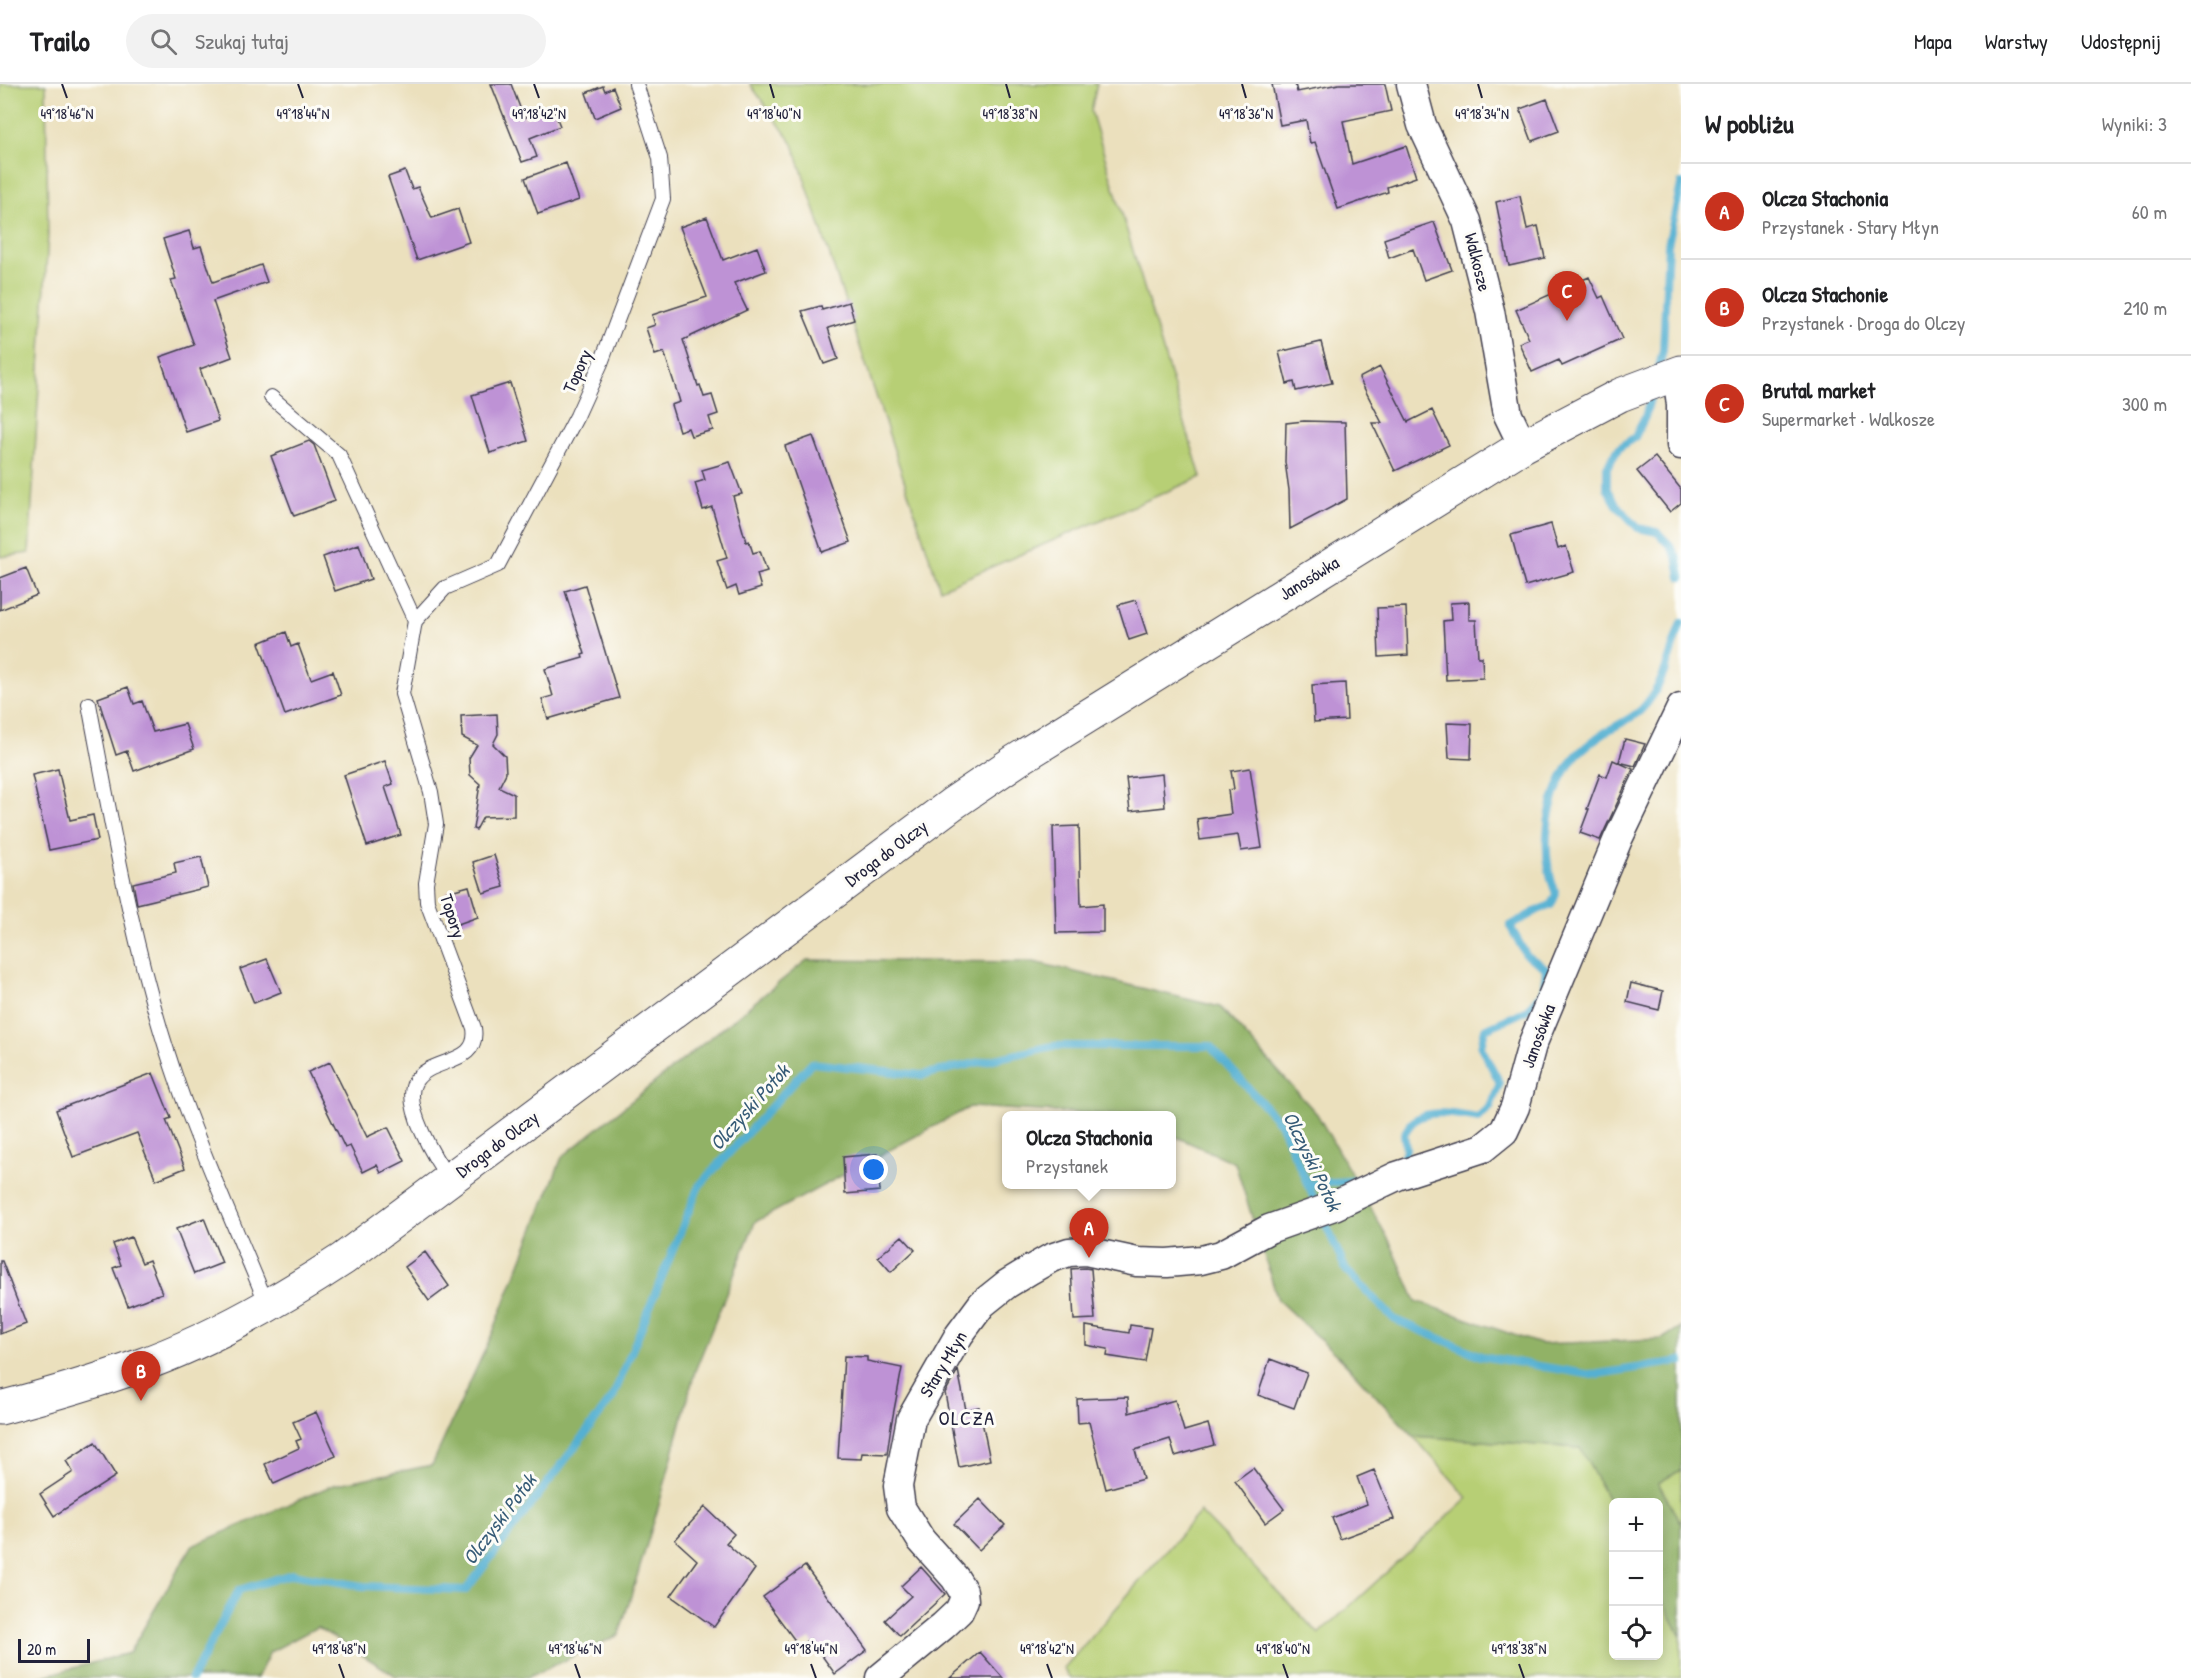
<!DOCTYPE html>
<html lang="pl">
<head>
<meta charset="utf-8">
<style>
  body { margin:0; font-family:"Patrick Hand",sans-serif; background:#f2f2f2; color:#202124 }
  .controls { position:absolute; right:18px; bottom:18px; display:grid; overflow:hidden; border-radius:9px; box-shadow:0 3px 15px #0003 }
  .controls button { width:54px; height:54px; display:grid; place-items:center; padding:0; border:0; border-bottom:2px solid #e0e0e0; background:#fff; color:#202124; font:30px sans-serif }
  .scale { position:absolute; left:18px; bottom:15px; width:72px; box-sizing:border-box; padding-left:6px; border:3px solid #22223b; border-top:0; font-size:16px; line-height:21px; white-space:nowrap; color:#22223b; -webkit-text-stroke:4px #fdfcf7; paint-order:stroke }
  .you { position:absolute; left:874px; top:1086px; width:21px; height:21px; margin:-15px; border:4px solid #fff; border-radius:50%; background:#1a73e8; box-shadow:0 0 0 9px #1a73e833 }
  .badge { display:grid; place-items:center; width:39px; height:39px; border-radius:50%; background:#c8321e; color:#fff; font-size:20px; font-weight:700 }
  .pin { position:absolute; translate:-50% -50px; filter:drop-shadow(0 2px 3px #0008) }
  .pin::after { content:''; position:absolute; top:32px; width:21px; height:18px; background:inherit; clip-path:polygon(0 0,100% 0,50% 100%) }
  .popup { position:absolute; left:1002px; top:1027px; width:174px; height:78px; box-sizing:border-box; display:grid; place-content:center; border-radius:9px; background:#fff; filter:drop-shadow(0 2px 4px #0005); font-size:20px; white-space:nowrap; color:#757577 }
  .popup b { font-size:22px; color:#202124 }
  .popup::after { content:''; position:absolute; left:50%; top:100%; margin-left:-12px; border:12px solid transparent; border-top-color:#fff }
  .list { margin:0; padding:0; list-style:none }
  h2 { display:flex; justify-content:space-between; align-items:center; height:78px; margin:0; padding:0 24px; font-size:26px }
  h2 small { font-size:20px; font-weight:400; color:#757577 }
  .list li { display:grid; grid-template-columns:39px 1fr auto; gap:18px; align-items:center; box-sizing:border-box; height:96px; padding:0 24px; border-top:2px solid #e0e0e0 }
  .list b { display:block; font-size:22px; white-space:nowrap }
  .list p { margin:0; font-size:20px; white-space:nowrap; color:#757577 }
  .list em { font-size:20px; font-style:normal; color:#757577 }
  .icon { flex:none; width:33px; height:33px; fill:none; stroke:currentColor; stroke-width:2; stroke-linecap:round; stroke-linejoin:round }
  .map { position:relative; flex:none; width:1681px; height:1594px; overflow:hidden }
  header { display:flex; align-items:center; gap:36px; box-sizing:border-box; height:84px; padding:0 30px; background:#fff; border-bottom:2px solid #e0e0e0 }
  header strong { font-size:28px }
  nav { display:flex; gap:33px; margin-inline-start:auto; font-size:21px }
  .search { width:420px; height:54px; background:#f2f2f2; display:flex; align-items:center; gap:15px; box-sizing:border-box; padding:0 21px; border-radius:33px; color:#757577; font-size:22px }
  main { display:flex }
  aside { flex:1; background:#fff }
  .map>svg:first-child { display:block }
  .green { fill:#b7cf74; stroke:#6c7858; stroke-width:1.5 }
  .forest { fill:#91b266; stroke:#5a6a50; stroke-width:1.5 }
  .lines { fill:none; stroke-linecap:round; stroke-linejoin:round }
  .stream { stroke:#54b0d2; stroke-width:8 }
  .building { fill:#be92d5 }
  .service-casing { stroke:#403e4e; stroke-width:16 }
  .minor-casing { stroke:#403e4e; stroke-width:31 }
  .tertiary-casing { stroke:#403e4e; stroke-width:35 }
  .service { stroke:#fff; stroke-width:14 }
  .minor { stroke:#fff; stroke-width:28 }
  .tertiary { stroke:#fff; stroke-width:33 }
  .ticks { fill:none; stroke:#22223b; stroke-width:2 }
  .labels { text-anchor:middle; dominant-baseline:central; stroke-width:6; stroke-linejoin:round; paint-order:stroke }
  .street-label { font-size:18px; fill:#22223b; stroke:#fdfcf7 }
  .water-label { font-size:20px; font-style:italic; fill:#365b77; stroke:#fdfcf7 }
  .neighbourhood-label { font-size:20px; letter-spacing:1.5px; fill:#22223b; stroke:#fdfcf7 }
  .ticks-label { font-size:15px; text-anchor:middle; fill:#22223b; stroke:#fdfcf7; stroke-width:6; stroke-linejoin:round; paint-order:stroke }
</style>
</head>
<body>
<header>
<strong>Trailo</strong>
<div class="search"><svg class="icon" aria-label="search" viewBox="0 0 24 24"><circle cx="10" cy="10" r="6"/><path d="M15 15l6 6"/></svg>Szukaj tutaj</div>
<nav><a>Mapa</a><a>Warstwy</a><a>Udostępnij</a></nav>
</header>
<main>
<div class="map">
<svg width="1681" height="1594" viewBox="0 0 1681 1594">
  <rect width="100%" height="100%" fill="#fdfcf7"/>
  <filter id="ink" filterUnits="userSpaceOnUse"><feTurbulence type="fractalNoise" baseFrequency=".0167" numOctaves="2"/><feDisplacementMap in="SourceGraphic" scale="12" xChannelSelector="R" yChannelSelector="G"/><feConvolveMatrix kernelMatrix="1 2 1 2 8 2 1 2 1" color-interpolation-filters="sRGB"/></filter>
  <filter id="wash" filterUnits="userSpaceOnUse"><feTurbulence type="fractalNoise" baseFrequency=".008" numOctaves="4" result="noise"/><feDisplacementMap in="SourceGraphic" scale="24" xChannelSelector="R" yChannelSelector="G"/><feGaussianBlur stdDeviation="1.35" result="paint"/><feColorMatrix in="noise" values="0 0 0 0 0 0 0 0 0 0 0 0 0 0 0 0 0 1.4 0 .05"/><feComposite in="paint" operator="in"/></filter>
  <g filter="url(#wash)">
    <rect width="100%" height="100%" fill="#ebe0bd"/>
    <path class="green" d="M 0,0 L 46,0 L 48,151 L 29,469 L 0,473 Z
      M 750,0 L 1097,0 L 1091,27 L 1201,393 L 940,505 L 793,60 Z
      M 1413,1352 L 1581,1364 L 1613,1425 L 1614,1572 L 1658,1572 L 1659,1510 L 1681,1552 L 1681,1594 L 1070,1594 L 1063,1585 L 1200,1428 L 1319,1550 L 1468,1414 Z
      M 1681,1386 L 1681,1440 L 1658,1398 Z"/>
    <path class="forest" d="M 807,876 L 1034,878 L 1220,923 L 1317,1030 L 1390,1158 L 1416,1217 L 1540,1260 L 1662,1255 L 1681,1243 L 1681,1386 L 1658,1399 L 1681,1440 L 1681,1552 L 1659,1510 L 1658,1418 L 1614,1418 L 1613,1425 L 1580,1364 L 1413,1352 L 1345,1279 L 1278,1216 L 1235,1079 L 1172,1051 L 1172,1032 L 1112,1031 L 970,1023 L 755,1138 L 695,1287 L 659,1421 L 619,1551 L 529,1593 L 396,1592 L 317,1543 L 270,1568 L 257,1594 L 36,1594 L 129,1569 L 192,1462 L 333,1401 L 432,1381 L 493,1248 L 562,1073 Z"/>
    <g class="lines">
      <path class="stream" d="M 1658,288 L 1663,266 L 1668,161 L 1681,100
        M 1652,308 L 1645,333 L 1635,353 L 1619,364 L 1607,383 L 1607,404 L 1617,421 L 1638,444 L 1657,448 L 1670,461 L 1677,473 L 1681,493
        M 1398,1081 L 1402,1078 L 1406,1065 L 1404,1050 C 1407,1046 1409,1041 1413,1038 C 1427,1023 1460,1031 1478,1034 L 1490,1023 L 1500,999 L 1481,963 L 1485,945 L 1525,927 L 1543,909 L 1546,884 L 1526,871 L 1510,842 L 1538,826 L 1551,821 L 1556,810 C 1539,768 1546,716 1571,678 C 1577,669 1589,660 1598,653 C 1611,643 1629,637 1641,626 C 1664,603 1670,568 1681,539
        M 1307,1100 L 1362,1096
        M 1322,1132 L 1346,1186 L 1394,1235 L 1481,1272 L 1592,1291 L 1681,1277
        M 192,1594 L 239,1506 L 292,1490 L 362,1502 L 466,1506 L 613,1313 L 699,1102 L 811,979 L 922,991 L 1053,962 L 1210,962 L 1280,1039 L 1317,1121"/>
    </g>
    <g id="blocks">
      <path class="building" d="M 491,0 L 511,0 L 524,34 L 552,22 L 560,42 L 530,54 L 537,73 L 522,78 Z
        M 1272,0 L 1295,0 L 1297,8 L 1339,0 L 1385,0 L 1391,27 L 1343,37 L 1352,80 L 1406,62 L 1416,93 L 1387,103 L 1388,108 L 1338,125 L 1315,58 L 1310,59 L 1306,36 L 1280,41 Z
        M 603,2 L 605,7 L 613,3 L 621,23 L 595,34 L 586,9 Z
        M 1547,15 L 1559,47 L 1532,57 L 1520,25 Z
        M 566,79 L 579,116 L 538,130 L 525,94 Z
        M 405,87 L 412,105 L 418,103 L 432,134 L 458,125 L 469,158 L 417,176 L 388,93 Z
        M 1520,112 L 1527,145 L 1538,142 L 1545,174 L 1509,182 L 1496,118 Z
        M 707,133 L 723,176 L 757,163 L 766,187 L 734,199 L 747,226 L 683,256 L 698,302 L 700,301 L 704,313 L 712,311 L 718,330 L 709,333 L 713,346 L 691,352 L 688,344 L 679,347 L 671,321 L 680,318 L 677,308 L 664,268 L 655,271 L 646,244 L 655,241 L 652,231 L 707,213 L 680,143 Z
        M 1434,138 L 1452,186 L 1424,196 L 1413,165 L 1389,174 L 1384,155 Z
        M 189,147 L 194,164 L 201,162 L 213,198 L 261,181 L 267,198 L 213,217 L 232,273 L 200,285 L 218,337 L 186,348 L 160,273 L 194,261 L 171,196 L 176,195 L 163,155 Z
        M 1589,193 L 1599,214 L 1603,212 L 1622,255 L 1562,282 L 1559,276 L 1532,288 L 1519,259 L 1529,255 L 1516,226 Z
        M 849,218 L 854,236 L 828,244 L 838,275 L 824,280 L 802,227 L 821,222 L 822,226 Z
        M 1321,258 L 1332,299 L 1296,307 L 1294,298 L 1287,300 L 1279,268 Z
        M 1380,283 L 1408,338 L 1432,326 L 1449,361 L 1395,387 L 1372,339 L 1382,339 L 1359,294 Z
        M 510,299 L 528,357 L 490,369 L 472,311 Z
        M 1304,337 L 1345,338 L 1347,415 L 1290,445 L 1289,406 L 1285,378 L 1286,339 Z
        M 813,352 L 851,458 L 822,468 L 785,362 Z
        M 309,357 L 314,361 L 335,417 L 294,432 L 271,372 Z
        M 1655,373 L 1681,405 L 1681,419 L 1670,428 L 1637,387 Z
        M 730,378 L 742,410 L 733,412 L 746,458 L 749,457 L 753,469 L 760,467 L 767,487 L 757,490 L 761,504 L 739,511 L 736,502 L 727,506 L 717,477 L 727,474 L 712,423 L 703,426 L 695,399 L 705,396 L 702,386 Z
        M 1551,440 L 1558,465 L 1566,462 L 1574,488 L 1525,502 L 1511,451 Z
        M 359,460 L 371,495 L 335,507 L 323,473 Z
        M 26,484 L 37,511 L 0,526 L 0,494 Z
        M 585,501 L 619,614 L 548,635 L 542,615 L 553,612 L 545,585 L 583,574 L 582,571 L 585,570 L 565,507 Z
        M 1136,516 L 1147,550 L 1129,556 L 1118,521 Z
        M 1469,518 L 1469,536 L 1476,536 L 1478,573 L 1482,573 L 1483,594 L 1446,596 L 1443,537 L 1451,536 L 1450,519 Z
        M 1406,523 L 1408,571 L 1379,573 L 1377,524 Z
        M 286,548 L 291,563 L 298,560 L 311,595 L 333,587 L 341,611 L 285,631 L 259,559 Z
        M 1345,599 L 1347,636 L 1314,638 L 1312,601 Z
        M 128,603 L 134,620 L 142,617 L 153,648 L 185,640 L 194,665 L 134,687 L 127,667 L 116,671 L 98,614 Z
        M 497,630 L 498,650 L 493,660 L 505,672 L 506,689 L 499,703 L 514,710 L 514,732 L 483,733 L 476,746 L 473,745 L 480,700 L 470,691 L 469,674 L 477,661 L 462,653 L 461,632 Z
        M 1447,639 L 1472,640 L 1471,675 L 1449,674 Z
        M 1625,655 L 1645,660 L 1635,682 L 1619,678 Z
        M 1613,676 L 1633,685 L 1600,756 L 1580,749 L 1589,725 L 1587,725 L 1600,690 L 1607,693 Z
        M 385,677 L 393,700 L 385,703 L 401,751 L 367,762 L 344,691 Z
        M 1250,684 L 1262,764 L 1241,767 L 1238,751 L 1200,756 L 1197,735 L 1231,730 L 1228,706 L 1234,705 L 1231,687 Z
        M 58,685 L 70,736 L 93,731 L 98,756 L 49,766 L 32,691 Z
        M 1162,690 L 1165,723 L 1130,727 L 1126,694 Z
        M 1079,742 L 1081,822 L 1103,820 L 1103,848 L 1056,849 L 1053,743 Z
        M 494,771 L 504,803 L 483,809 L 473,778 Z
        M 201,773 L 208,803 L 137,820 L 133,799 L 176,789 L 174,779 Z
        M 469,802 L 478,833 L 458,840 L 447,808 Z
        M 267,875 L 281,908 L 254,919 L 240,885 Z
        M 1631,899 L 1663,907 L 1659,926 L 1627,918 Z
        M 330,978 L 367,1053 L 388,1043 L 405,1077 L 381,1089 L 377,1081 L 363,1088 L 350,1062 L 345,1064 L 308,988 Z
        M 153,989 L 171,1034 L 166,1036 L 185,1084 L 156,1096 L 137,1049 L 73,1073 L 56,1026 Z
        M 877,1070 L 880,1107 L 845,1110 L 843,1073 Z
        M 204,1134 L 222,1179 L 194,1190 L 176,1145 Z
        M 902,1152 L 915,1166 L 891,1188 L 878,1173 Z
        M 131,1153 L 142,1179 L 149,1176 L 162,1209 L 128,1222 L 113,1184 L 121,1181 L 113,1160 Z
        M 425,1168 L 449,1202 L 429,1217 L 405,1183 Z
        M 0,1177 L 2,1177 L 26,1240 L 0,1250 Z
        M 1085,1184 L 1091,1185 L 1095,1235 L 1074,1236 L 1071,1185 Z
        M 1130,1241 L 1151,1244 L 1145,1278 L 1107,1272 L 1108,1265 L 1086,1261 L 1086,1242 L 1129,1249 Z
        M 844,1272 L 867,1273 L 867,1277 L 902,1284 L 891,1342 L 887,1370 L 862,1369 L 861,1375 L 838,1374 Z
        M 1270,1275 L 1307,1289 L 1294,1324 L 1258,1311 Z
        M 958,1286 L 966,1326 L 979,1323 L 990,1376 L 959,1383 L 945,1309 Z
        M 1128,1313 L 1129,1329 L 1175,1316 L 1184,1347 L 1208,1340 L 1214,1361 L 1175,1372 L 1170,1355 L 1135,1366 L 1143,1395 L 1106,1405 L 1089,1338 L 1078,1339 L 1077,1315 Z
        M 316,1328 L 336,1372 L 274,1400 L 265,1380 L 299,1364 L 296,1357 L 301,1355 L 293,1338 Z
        M 95,1358 L 116,1392 L 54,1432 L 40,1410 L 73,1388 L 66,1377 Z
        M 1253,1384 L 1284,1425 L 1265,1439 L 1235,1397 Z
        M 1374,1386 L 1394,1435 L 1340,1455 L 1332,1434 L 1367,1420 L 1357,1393 Z
        M 980,1415 L 1005,1441 L 979,1466 L 954,1440 Z
        M 705,1423 L 734,1450 L 726,1459 L 755,1485 L 714,1543 L 671,1512 L 697,1476 L 675,1456 Z
        M 805,1482 L 867,1566 L 835,1590 L 810,1555 L 799,1562 L 763,1513 Z
        M 921,1483 L 945,1510 L 900,1552 L 885,1536 L 911,1512 L 901,1502 Z
        M 980,1568 L 1003,1594 L 950,1594 Z"/>
    </g>
  </g>
  <g filter="url(#ink)">
    <use href="#blocks" fill-opacity="0" stroke="#403e4e" stroke-width="1.5"/>
    <g class="lines">
      <defs>
        <path id="service" d="M 271,313 L 339,371 L 415,537
          M 89,620 C 113,748 135,876 178,1000 C 202,1070 233,1138 261,1206 L 271,1221
          M 450,1096 C 436,1077 402,1021 415,998 C 430,972 480,983 474,944 L 427,818 L 426,799 L 436,740 L 431,708 L 402,610 L 415,537 L 445,504 L 498,481 L 577,332 L 601,279 L 663,115 L 660,74 L 636,0"/>
        <path id="minor" d="M 1411,0 L 1422,41 L 1467,137 L 1490,227 L 1508,331 L 1523,362
          M 1677,289 L 1681,321 L 1681,361
          M 880,1594 L 943,1542 L 959,1527 L 964,1516 L 963,1507 L 955,1494 L 921,1456 L 901,1424 L 898,1402 L 911,1335 L 959,1251 L 982,1220 L 1007,1200 L 1030,1186 L 1051,1174 L 1069,1168 L 1086,1167 L 1137,1178 L 1167,1179 L 1201,1176 L 1221,1171 L 1269,1145 L 1334,1122 L 1397,1092 L 1483,1064 L 1504,1047 L 1515,1023 L 1532,961 L 1618,755 L 1681,624"/>
        <path id="tertiary" d="M 0,1324 C 46,1312 92,1299 136,1283 C 210,1257 278,1218 343,1175 L 952,720 L 1017,676 L 1523,362 L 1620,311 L 1681,288"/>
      </defs>
      <use href="#service" class="service-casing"/>
      <use href="#minor" class="minor-casing"/>
      <use href="#tertiary" class="tertiary-casing"/>
      <use href="#service" class="service"/>
      <use href="#minor" class="minor"/>
      <use href="#tertiary" class="tertiary"/>
    </g>
  </g>
  <path class="ticks" d="M 62,0 L 67,14M 298,0 L 303,14M 534,0 L 539,14M 770,0 L 774,14M 1006,0 L 1010,14M 1242,0 L 1246,14M 1478,0 L 1482,14M 339,1580 L 344,1594M 575,1580 L 580,1594M 811,1580 L 816,1594M 1047,1580 L 1052,1594M 1283,1580 L 1288,1594M 1519,1580 L 1524,1594"/>
  <g class="labels">
    <g class="street-label">
      <text transform="translate(1478 178) rotate(76)">Walkosze</text>
      <text transform="translate(577 287) rotate(-66)">Topory</text>
      <text transform="translate(1309 494) rotate(-32)">Janosówka</text>
      <text transform="translate(886 769) rotate(-37)">Droga do Olczy</text>
      <text transform="translate(453 832) rotate(72)">Topory</text>
      <text transform="translate(1538 952) rotate(-70)">Janosówka</text>
      <text transform="translate(497 1060) rotate(-37)">Droga do Olczy</text>
      <text transform="translate(943 1280) rotate(-59)">Stary Młyn</text>
    </g>
    <g class="water-label">
      <text transform="translate(749 1023) rotate(-48)">Olczyski Potok</text>
      <text transform="translate(1313 1077) rotate(64)">Olczyski Potok</text>
      <text transform="translate(499 1435) rotate(-53)">Olczyski Potok</text>
    </g>
    <g class="neighbourhood-label">
      <text x="967" y="1333">OLCZA</text>
    </g>
  </g>
  <g class="ticks-label">
    <text x="67" y="35">49°18'46"N</text>
    <text x="303" y="35">49°18'44"N</text>
    <text x="539" y="35">49°18'42"N</text>
    <text x="774" y="35">49°18'40"N</text>
    <text x="1010" y="35">49°18'38"N</text>
    <text x="1246" y="35">49°18'36"N</text>
    <text x="1482" y="35">49°18'34"N</text>
    <text x="339" y="1570">49°18'48"N</text>
    <text x="575" y="1570">49°18'46"N</text>
    <text x="811" y="1570">49°18'44"N</text>
    <text x="1047" y="1570">49°18'42"N</text>
    <text x="1283" y="1570">49°18'40"N</text>
    <text x="1519" y="1570">49°18'38"N</text>
  </g>
</svg>
<div class="controls">
<button>+</button>
<button>−</button>
<button><svg class="icon" aria-label="locate" viewBox="0 0 24 24"><circle cx="12" cy="12" r="6"/><path d="M12 2v4M12 18v4M2 12h4M18 12h4"/></svg></button>
</div>
<div class="scale">20 m</div>
<div class="you"></div>
<div class="pin badge" style="left:1089px;top:1174px">A</div>
<div class="popup"><b>Olcza Stachonia</b>Przystanek</div>
<div class="pin badge" style="left:141px;top:1317px">B</div>
<div class="pin badge" style="left:1567px;top:237px">C</div>
</div>
<aside>
<h2>W pobliżu<small>Wyniki: 3</small></h2>
<ul class="list">
<li><span class="badge">A</span><div><b>Olcza Stachonia</b><p>Przystanek · Stary Młyn</p></div><em>60 m</em></li>
<li><span class="badge">B</span><div><b>Olcza Stachonie</b><p>Przystanek · Droga do Olczy</p></div><em>210 m</em></li>
<li><span class="badge">C</span><div><b>Brutal market</b><p>Supermarket · Walkosze</p></div><em>300 m</em></li>
</ul>
</aside>
</main>
</body>
</html>
